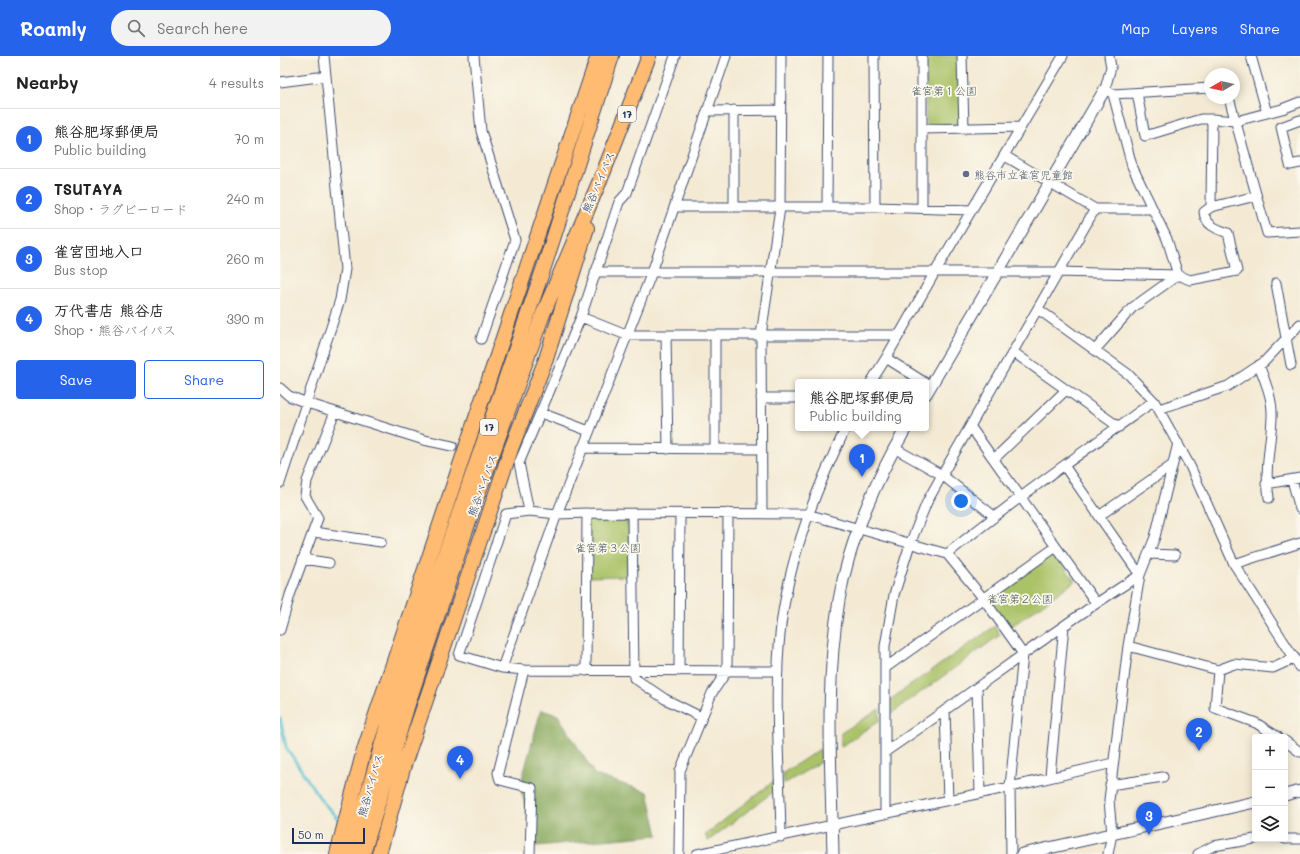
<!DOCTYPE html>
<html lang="en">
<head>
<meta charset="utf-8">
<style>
  body { margin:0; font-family:Mali,"Klee One",sans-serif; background:#f2f2f2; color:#222 }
  .controls { position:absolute; right:12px; bottom:12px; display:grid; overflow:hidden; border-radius:4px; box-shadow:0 2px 10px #0003 }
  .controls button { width:36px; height:36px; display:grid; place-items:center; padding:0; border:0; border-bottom:1px solid #e0e0e0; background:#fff; color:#222; font:20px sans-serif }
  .compass { position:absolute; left:924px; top:12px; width:36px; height:36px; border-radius:50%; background:#fff; box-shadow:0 2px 10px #0003; rotate:261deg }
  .scale { position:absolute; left:12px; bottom:10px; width:73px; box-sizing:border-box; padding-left:4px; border:2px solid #1b2f5e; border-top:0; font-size:11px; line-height:14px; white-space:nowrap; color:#1b2f5e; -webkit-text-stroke:3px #fbf7ec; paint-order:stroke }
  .you { position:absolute; left:681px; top:445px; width:14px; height:14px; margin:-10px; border:3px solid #fff; border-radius:50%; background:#1a73e8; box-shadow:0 0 0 6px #1a73e833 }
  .badge { display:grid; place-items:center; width:26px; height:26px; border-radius:50%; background:#2563eb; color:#fff; font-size:13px; font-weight:700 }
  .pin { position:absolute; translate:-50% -33px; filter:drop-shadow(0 1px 2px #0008) }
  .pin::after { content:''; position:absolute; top:21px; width:14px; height:12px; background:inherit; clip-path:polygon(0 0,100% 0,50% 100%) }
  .popup { position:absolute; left:515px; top:323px; width:134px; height:52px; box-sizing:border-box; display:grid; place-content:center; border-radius:4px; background:#fff; filter:drop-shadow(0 1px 3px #0005); font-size:13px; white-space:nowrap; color:#767676 }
  .popup b { font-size:15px; color:#222 }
  .popup::after { content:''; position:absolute; left:50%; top:100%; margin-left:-8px; border:8px solid transparent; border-top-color:#fff }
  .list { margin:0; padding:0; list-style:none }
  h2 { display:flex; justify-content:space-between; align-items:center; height:52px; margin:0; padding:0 16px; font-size:17px }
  h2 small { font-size:13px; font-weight:400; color:#767676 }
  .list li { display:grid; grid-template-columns:26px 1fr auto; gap:12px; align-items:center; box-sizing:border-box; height:60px; padding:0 16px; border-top:1px solid #e0e0e0 }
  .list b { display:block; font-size:15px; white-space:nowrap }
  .list p { margin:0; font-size:13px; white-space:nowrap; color:#767676 }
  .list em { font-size:13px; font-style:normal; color:#767676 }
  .actions { display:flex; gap:8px; padding:12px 16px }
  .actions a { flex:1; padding:9px 0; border:1px solid #2563eb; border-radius:4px; text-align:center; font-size:14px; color:#2563eb }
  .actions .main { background:#2563eb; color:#fff }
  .icon { flex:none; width:22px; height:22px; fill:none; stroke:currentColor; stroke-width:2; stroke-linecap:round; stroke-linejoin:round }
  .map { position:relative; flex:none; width:1020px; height:798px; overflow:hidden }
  header { display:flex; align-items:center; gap:24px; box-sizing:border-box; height:56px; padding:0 20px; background:#2563eb; color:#fff }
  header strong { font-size:19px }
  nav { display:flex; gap:22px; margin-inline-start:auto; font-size:14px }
  .search { width:280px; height:36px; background:#f2f2f2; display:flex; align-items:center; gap:10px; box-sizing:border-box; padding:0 14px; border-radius:22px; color:#767676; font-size:15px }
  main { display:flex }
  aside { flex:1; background:#fff }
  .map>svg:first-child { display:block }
  .green { fill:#aac268; stroke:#627863 }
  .forest { fill:#87a85c; stroke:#516c5d }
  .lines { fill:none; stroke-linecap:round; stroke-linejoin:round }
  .stream { stroke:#55c0d1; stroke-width:3 }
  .minor-tunnel { stroke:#c9c5bc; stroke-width:9; stroke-dasharray:9 4.5; stroke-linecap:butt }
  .minor-casing { stroke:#3c4b70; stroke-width:11 }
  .tertiary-casing { stroke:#3c4b70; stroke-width:13 }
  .trunk-casing { stroke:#3c4b70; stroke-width:16 }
  .minor { stroke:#fff; stroke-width:9 }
  .tertiary { stroke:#fff; stroke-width:11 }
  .trunk { stroke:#ffbb71; stroke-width:14 }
  .service-dot { fill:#5c6f8a; stroke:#fbf7ec; stroke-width:1.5 }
  .labels { text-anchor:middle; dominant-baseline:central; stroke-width:3.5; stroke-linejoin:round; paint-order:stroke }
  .shield { fill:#fbf7ec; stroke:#5e6b89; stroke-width:1 }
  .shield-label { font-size:10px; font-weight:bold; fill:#1b2f5e }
  .park-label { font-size:11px; fill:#465b61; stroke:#fbf7ec }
  .service-label { font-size:11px; fill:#4e5e75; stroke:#fbf7ec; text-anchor:start }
  .street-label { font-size:11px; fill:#1b2f5e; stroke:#fbf7ec }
</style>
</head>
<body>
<header>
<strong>Roamly</strong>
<div class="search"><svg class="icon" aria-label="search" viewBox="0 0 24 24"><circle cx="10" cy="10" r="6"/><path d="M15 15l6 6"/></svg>Search here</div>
<nav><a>Map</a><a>Layers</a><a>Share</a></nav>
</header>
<main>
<aside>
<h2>Nearby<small>4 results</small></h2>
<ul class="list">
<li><span class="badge">1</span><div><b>熊谷肥塚郵便局</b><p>Public building</p></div><em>70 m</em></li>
<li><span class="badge">2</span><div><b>TSUTAYA</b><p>Shop · ラグビーロード</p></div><em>240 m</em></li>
<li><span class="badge">3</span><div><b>雀宮団地入口</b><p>Bus stop</p></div><em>260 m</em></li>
<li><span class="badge">4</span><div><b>万代書店 熊谷店</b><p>Shop · 熊谷バイパス</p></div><em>390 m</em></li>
</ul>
<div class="actions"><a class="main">Save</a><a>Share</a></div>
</aside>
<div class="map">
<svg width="1020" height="798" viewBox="0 0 1020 798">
  <rect width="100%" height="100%" fill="#fbf7ec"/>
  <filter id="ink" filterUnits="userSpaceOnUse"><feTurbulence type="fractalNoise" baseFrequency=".025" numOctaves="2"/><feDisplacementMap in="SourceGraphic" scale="8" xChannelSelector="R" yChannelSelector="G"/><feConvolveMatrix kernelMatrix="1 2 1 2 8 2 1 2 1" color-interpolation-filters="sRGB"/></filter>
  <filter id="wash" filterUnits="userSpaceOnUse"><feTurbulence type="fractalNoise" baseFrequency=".012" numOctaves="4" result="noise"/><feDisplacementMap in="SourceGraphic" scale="16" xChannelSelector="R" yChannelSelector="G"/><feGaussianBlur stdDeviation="0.9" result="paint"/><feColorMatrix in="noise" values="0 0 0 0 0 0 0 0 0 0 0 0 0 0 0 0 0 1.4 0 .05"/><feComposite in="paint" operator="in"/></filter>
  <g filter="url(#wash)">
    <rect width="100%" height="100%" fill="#f4ead4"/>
    <path class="green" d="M 646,0 L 682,0 L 681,68 L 646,69 Z
      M 307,460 L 349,461 L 349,520 L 307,521 Z
      M 774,497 L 795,525 L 729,572 L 708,542 Z
      M 715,570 L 720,579 L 608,660 L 608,645 Z
      M 599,653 L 600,664 L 561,691 L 561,677 Z
      M 540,693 L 541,706 L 504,728 L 503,717 Z
      M 494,725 L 493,736 L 428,785 L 425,779 Z"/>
    <path class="forest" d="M 261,654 L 278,659 L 315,719 L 368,736 L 378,779 L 256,790 L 240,730 Z"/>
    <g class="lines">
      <path class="stream" d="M 0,662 L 6,691 L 41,744 L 61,766"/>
    </g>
  </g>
  <g filter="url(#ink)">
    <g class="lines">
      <path class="minor-tunnel" d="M 172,390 L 232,405"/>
      <defs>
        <path id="minor" d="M 194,0 L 201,75 L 235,184 L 201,283
          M 594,0 L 595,151
          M 642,0 L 642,152
          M 682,0 L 684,73
          M 829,0 L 831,11 L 825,33 L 833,38 L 930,32
          M 971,0 L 987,57
          M 0,26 L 46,20
          M 857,37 L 865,80 L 921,63 L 932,63
          M 833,38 L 852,110 L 887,183 L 898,219
          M 949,42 L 987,177 L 1020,175
          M 454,54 L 454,150
          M 427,55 L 500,54
          M 1020,64 L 1001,71 L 1010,109 L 1020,107
          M 642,73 L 741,71
          M 394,151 L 595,151 L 692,154
          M 547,151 L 548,0
          M 931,151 L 976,140
          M 815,153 L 872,153
          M 315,216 L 778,216 L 898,219 L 910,224 L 957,215 L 948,177 C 937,173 925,169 924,156 L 931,151 L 932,63 L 956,65 L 1002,53 L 1020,46
          M 996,227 L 1011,309
          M 758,253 L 848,318 L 874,345 L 910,410 L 954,508 L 1020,611
          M 301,261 L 346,279 L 619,279
          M 386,279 L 388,393
          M 435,279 L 435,392
          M 815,294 L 852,252 L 898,219
          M 733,296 L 839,371
          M 979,309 C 985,325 993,343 992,361 C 991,390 984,411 989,442
          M 591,326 L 606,302
          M 644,326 L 606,302 L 655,216 L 783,0
          M 0,332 L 9,340 L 27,347 L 144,384 L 172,390
          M 481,342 L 518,342
          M 879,353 L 948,330 L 984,306 L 1020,268
          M 261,357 L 309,375
          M 690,370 L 816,547
          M 302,392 L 481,393
          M 614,392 L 662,419 L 714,460
          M 714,403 L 786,334
          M 785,411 L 860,519
          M 1012,424 L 1020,453
          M 0,427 L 60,244 L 65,213 L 44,0
          M 986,428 L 1020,422
          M 249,455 L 239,407 L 301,261 L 339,146 L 347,137 L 395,0
          M 482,457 L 481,279 L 500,152 L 501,0
          M 352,458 L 354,622 L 385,643 L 421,661
          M 819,460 L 891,410
          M 34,476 L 101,486
          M 667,498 C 734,444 804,395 874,345
          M 869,498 L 895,499
          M 23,503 L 49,507
          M 954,508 L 1020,487
          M 0,574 L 10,539 L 38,462 L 25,440 L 27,425 L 55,356
          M 848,590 L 938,614
          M 222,612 L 277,458 L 372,216 L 446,0
          M 605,612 L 776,491
          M 244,614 L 218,717 L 220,724 L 252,732 L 250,798
          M 306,615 L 307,457
          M 399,615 L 400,458
          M 498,615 L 244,614 L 222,612 L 179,599 L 226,458 L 249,455 L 277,458 L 307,457 L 527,458 L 667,498 L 703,542 L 743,598 L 730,731 L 731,798
          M 697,631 L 700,737
          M 665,655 L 668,744
          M 998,681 L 976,667 L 935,652 L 938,614 L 954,608 L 993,612 L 1015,602
          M 1005,685 L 1020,696
          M 605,696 C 691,638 772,574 860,519
          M 770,720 L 784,570
          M 830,729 L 883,721
          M 605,758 L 605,590 L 614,539 L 630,488 L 647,446 L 662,419 L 815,153 L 725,100
          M 501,781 C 500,713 493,636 501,569 C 510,500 535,434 566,372
          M 1005,783 L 1020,783
          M 399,798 L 400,715 L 432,637 L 447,615 L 448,457
          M 417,798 L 730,731 L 833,707
          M 828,798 L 832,778 L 829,744 L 848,590 L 860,519 L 875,481 L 898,387
          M 918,798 L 933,790 L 975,783"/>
        <path id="tertiary" d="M 646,338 L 825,33
          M 1005,739 L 1020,735
          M 553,798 C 551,713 545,628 559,544 C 569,485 596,423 626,372
          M 742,798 L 975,746"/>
        <path id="trunk" d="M 57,798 L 84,694 L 318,0
          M 70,798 L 114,646 L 264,211 L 332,0
          M 83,798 L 128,648 L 198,438 L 263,258 L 324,115 L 369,0
          M 99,798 L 124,709 L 231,393 L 266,303 L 307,172"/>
      </defs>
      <use href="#minor" class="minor-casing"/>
      <use href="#tertiary" class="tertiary-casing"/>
      <use href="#trunk" class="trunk-casing"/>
      <use href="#minor" class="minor"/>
      <use href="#tertiary" class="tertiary"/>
      <use href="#trunk" class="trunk"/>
    </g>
  </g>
  <circle class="service-dot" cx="686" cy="118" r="4"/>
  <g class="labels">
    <g class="shield">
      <rect x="338" y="50" width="18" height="16" rx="3"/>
      <rect x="200" y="363" width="18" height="16" rx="3"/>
    </g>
    <g class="shield-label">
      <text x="347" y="58">17</text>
      <text x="209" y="371">17</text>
    </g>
    <g class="park-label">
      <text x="664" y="34">雀宮第１公園</text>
      <text x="328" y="491">雀宮第３公園</text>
      <text x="740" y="542">雀宮第２公園</text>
    </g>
    <g class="service-label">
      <text x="694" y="118">熊谷市立雀宮児童館</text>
    </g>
    <g class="street-label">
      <text transform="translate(318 126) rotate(-67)">熊谷バイパス</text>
      <text transform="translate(202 429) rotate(-70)">熊谷バイパス</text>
      <text transform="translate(90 729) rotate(-74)">熊谷バイパス</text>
    </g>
  </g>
</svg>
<div class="controls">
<button>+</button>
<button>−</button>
<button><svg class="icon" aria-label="layers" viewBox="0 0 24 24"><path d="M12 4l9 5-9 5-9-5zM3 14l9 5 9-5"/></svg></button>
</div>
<svg class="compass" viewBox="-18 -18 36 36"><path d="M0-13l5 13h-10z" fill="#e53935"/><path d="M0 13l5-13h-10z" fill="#767676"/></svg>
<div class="scale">50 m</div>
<div class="you"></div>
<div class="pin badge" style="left:582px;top:421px">1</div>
<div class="popup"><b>熊谷肥塚郵便局</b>Public building</div>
<div class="pin badge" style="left:919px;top:695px">2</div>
<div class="pin badge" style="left:869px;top:779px">3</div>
<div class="pin badge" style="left:180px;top:723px">4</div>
</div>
</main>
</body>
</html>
